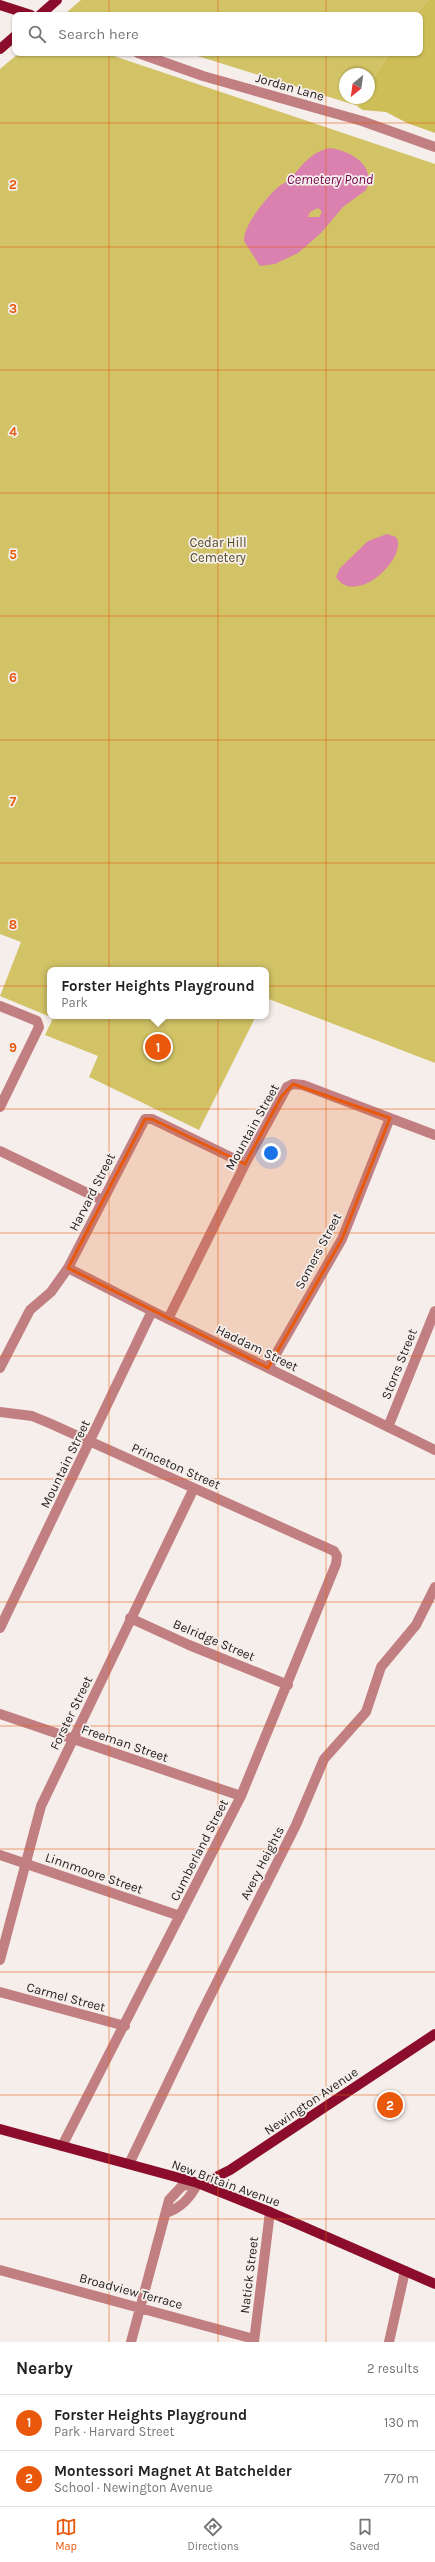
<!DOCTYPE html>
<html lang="en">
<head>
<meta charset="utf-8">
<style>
  body { margin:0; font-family:Karla,sans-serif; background:#f6f6f6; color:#222 }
  .compass { position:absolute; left:339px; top:68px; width:36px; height:36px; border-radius:50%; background:#fff; box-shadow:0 1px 3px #0004; rotate:209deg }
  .you { position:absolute; left:271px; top:1153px; width:14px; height:14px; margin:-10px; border:3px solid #fff; border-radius:50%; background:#1a73e8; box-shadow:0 0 0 6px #1a73e833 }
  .badge { display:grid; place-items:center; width:26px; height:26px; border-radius:50%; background:#ea580c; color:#fff; font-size:13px; font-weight:700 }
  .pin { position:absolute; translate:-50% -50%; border:2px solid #fff; box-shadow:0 1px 4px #0006 }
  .popup { position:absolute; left:47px; top:967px; width:222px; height:52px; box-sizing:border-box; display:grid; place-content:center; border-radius:8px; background:#fff; filter:drop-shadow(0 1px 3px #0005); font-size:13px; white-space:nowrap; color:#767676 }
  .popup b { font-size:15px; color:#222 }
  .popup::after { content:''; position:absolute; left:50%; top:100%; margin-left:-8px; border:8px solid transparent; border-top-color:#fff }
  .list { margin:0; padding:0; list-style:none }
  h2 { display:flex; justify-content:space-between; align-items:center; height:52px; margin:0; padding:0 16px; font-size:17px }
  h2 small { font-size:13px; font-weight:400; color:#767676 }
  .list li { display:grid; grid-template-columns:26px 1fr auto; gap:12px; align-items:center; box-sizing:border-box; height:56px; padding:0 16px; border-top:1px solid #e0e0e0 }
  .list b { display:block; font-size:15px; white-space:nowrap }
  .list p { margin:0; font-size:13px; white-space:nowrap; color:#767676 }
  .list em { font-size:13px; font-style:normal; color:#767676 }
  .icon { flex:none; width:22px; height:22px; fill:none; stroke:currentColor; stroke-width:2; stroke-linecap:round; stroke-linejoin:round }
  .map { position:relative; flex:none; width:435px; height:2342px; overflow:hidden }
  .search { position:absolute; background:#fff; box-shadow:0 1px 3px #0004; left:12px; right:12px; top:12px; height:44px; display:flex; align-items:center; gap:10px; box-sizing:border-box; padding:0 14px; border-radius:8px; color:#767676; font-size:15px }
  .sheet { height:164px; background:#fff }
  nav { display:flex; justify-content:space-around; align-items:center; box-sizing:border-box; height:56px; border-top:1px solid #e0e0e0; background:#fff; font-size:11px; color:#767676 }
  nav a { display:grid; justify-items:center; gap:2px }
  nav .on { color:#ea580c }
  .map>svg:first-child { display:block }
  .green { fill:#d1c366 }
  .forest { fill:#cdbe58 }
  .water { fill:#db81b0; fill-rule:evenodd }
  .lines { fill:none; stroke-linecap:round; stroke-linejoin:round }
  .minor { stroke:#c27f82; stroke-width:10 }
  .major { stroke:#8b0d2b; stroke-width:10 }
  .marked { fill:#e8590c; fill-opacity:0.2; stroke:#e8590c; stroke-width:3; stroke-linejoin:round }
  .grid { fill:none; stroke:#e8590c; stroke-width:1; stroke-opacity:0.55 }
  .labels { text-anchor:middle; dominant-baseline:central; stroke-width:3.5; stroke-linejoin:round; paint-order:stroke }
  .street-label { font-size:13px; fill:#211e1d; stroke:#f6eeeb }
  .park-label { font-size:13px; fill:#544d23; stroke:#f6eeeb }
  .water-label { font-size:14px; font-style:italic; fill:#72004c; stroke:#f6eeeb }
  .grid-label { font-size:13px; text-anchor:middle; font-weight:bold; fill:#e8590c; stroke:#f6eeeb; stroke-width:3.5; stroke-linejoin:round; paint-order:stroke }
</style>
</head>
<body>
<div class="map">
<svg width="435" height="2342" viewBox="0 0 435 2342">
  <rect width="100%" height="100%" fill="#f6eeeb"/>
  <path class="green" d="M 81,0 L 428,0 L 415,15 L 75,15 L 67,12 Z
    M 19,53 L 105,53 L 435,164 L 435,1063 L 266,998 L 266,970 L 50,970 L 50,1016 L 256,1016 L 199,1130 L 89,1077 L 98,1056 L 45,1035 L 53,1018 L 0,996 L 21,942 L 0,934 L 0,69 Z
    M 188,53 L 390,53 L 369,84 L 369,74 L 345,74 L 345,98 L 360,98 L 358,106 Z"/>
  <path class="forest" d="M 428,0 L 435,0 L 435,133 L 407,123 L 386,112 L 363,110 L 358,107 L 360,98 L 369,98 L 369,84 L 390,53 L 420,53 L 420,15 L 415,15 Z"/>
  <path class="water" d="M 330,148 C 350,151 377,165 366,190 L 343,207 L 321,233 L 298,253 L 275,264 L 260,266 L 244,241 C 243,226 266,198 277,188 C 281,184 286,183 290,179 C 302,166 310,152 330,148 ZM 318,208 L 322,212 L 319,217 L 308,217 L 310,212 Z
    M 387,534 L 396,537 C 409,557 356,608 336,577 L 340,568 L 368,541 Z"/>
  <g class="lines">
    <path class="minor" d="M 138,53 L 203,76 L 362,121 L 435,147
      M 0,1006 L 37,1021 L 39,1027 L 0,1107
      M 0,1151 L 102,1200
      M 68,1268 L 152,1311 L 435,1450
      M 168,1319 L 245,1164 L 287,1087 L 293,1084 L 303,1085 L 435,1135
      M 0,1368 L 30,1310 L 51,1292 L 68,1268 L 145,1119 L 152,1119 L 245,1164
      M 268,1368 L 342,1239 L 390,1118
      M 0,1412 L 32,1416 L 49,1423 L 334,1551 L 337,1556 L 336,1564 L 241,1796 L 62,2146
      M 388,1427 L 435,1311
      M 130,1618 L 189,1645 L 288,1685
      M 0,1628 L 152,1311
      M 0,1714 L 241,1796
      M 0,1855 L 180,1916
      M 0,1960 L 41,1806 L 194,1488
      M 0,1992 L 125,2026
      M 129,2164 L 201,2014 L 296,1825 L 324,1759 L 366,1712 L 381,1667 L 416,1625 L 435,1587
      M 166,2213 C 181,2208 190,2198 198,2183
      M 0,2270 L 254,2339
      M 131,2342 L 169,2200 L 182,2186 L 198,2183
      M 254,2342 L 270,2212
      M 389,2342 L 405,2271"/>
    <path class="major" d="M 0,5 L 31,15
      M 40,15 L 57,0
      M 0,49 L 15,36
      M 0,2129 L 198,2183 L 270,2212 L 435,2284
      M 198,2183 L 214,2178 L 230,2170 L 435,2034"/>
  </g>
  <path class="marked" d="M 293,1084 L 390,1118 L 342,1239 L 268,1368 L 68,1268 L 145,1119 L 152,1119 L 245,1164 L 281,1097 Z"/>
  <path class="grid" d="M 109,0 L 109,15M 218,0 L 218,15M 326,0 L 326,15M 109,53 L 109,2342M 218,53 L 218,2342M 326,53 L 326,2342M 0,123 L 435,123M 0,247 L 435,247M 0,370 L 435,370M 0,493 L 435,493M 0,616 L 435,616M 0,740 L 435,740M 0,863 L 435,863M 0,986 L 435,986M 0,1109 L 435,1109M 0,1233 L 435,1233M 0,1356 L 435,1356M 0,1479 L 435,1479M 0,1602 L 435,1602M 0,1726 L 435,1726M 0,1849 L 435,1849M 0,1972 L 435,1972M 0,2095 L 435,2095M 0,2219 L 435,2219"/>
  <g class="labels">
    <g class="street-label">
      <text transform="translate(290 87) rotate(16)">Jordan Lane</text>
      <text transform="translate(252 1127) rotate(-61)">Mountain Street</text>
      <text transform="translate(92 1192) rotate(-63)">Harvard Street</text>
      <text transform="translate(318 1251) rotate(-62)">Somers Street</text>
      <text transform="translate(257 1348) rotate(26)">Haddam Street</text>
      <text transform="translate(399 1364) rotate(-68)">Storrs Street</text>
      <text transform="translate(65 1464) rotate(-64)">Mountain Street</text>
      <text transform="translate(176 1466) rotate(24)">Princeton Street</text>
      <text transform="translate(214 1640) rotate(23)">Belridge Street</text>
      <text transform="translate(71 1713) rotate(-64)">Forster Street</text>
      <text transform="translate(125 1743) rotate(19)">Freeman Street</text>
      <text transform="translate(199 1850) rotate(-63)">Cumberland Street</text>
      <text transform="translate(262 1863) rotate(-63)">Avery Heights</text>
      <text transform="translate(94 1873) rotate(19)">Linnmoore Street</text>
      <text transform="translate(66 1997) rotate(15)">Carmel Street</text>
      <text transform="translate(311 2101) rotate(-34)">Newington Avenue</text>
      <text transform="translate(226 2183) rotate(20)">New Britain Avenue</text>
      <text transform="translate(249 2275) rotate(-83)">Natick Street</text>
      <text transform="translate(131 2291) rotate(15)">Broadview Terrace</text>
    </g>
    <g class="park-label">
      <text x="218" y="542">Cedar Hill<tspan x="218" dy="15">Cemetery</tspan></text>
    </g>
    <g class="water-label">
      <text x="330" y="179">Cemetery Pond</text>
    </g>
  </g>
  <g class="grid-label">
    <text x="13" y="189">2</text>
    <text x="13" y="313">3</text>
    <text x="13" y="436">4</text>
    <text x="13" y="559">5</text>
    <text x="13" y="682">6</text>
    <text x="13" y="806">7</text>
    <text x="13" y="929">8</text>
    <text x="13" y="1052">9</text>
  </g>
</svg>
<svg class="compass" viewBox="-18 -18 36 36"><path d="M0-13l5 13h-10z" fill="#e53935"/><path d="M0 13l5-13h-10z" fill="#767676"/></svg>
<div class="you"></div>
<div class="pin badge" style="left:158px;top:1047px">1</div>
<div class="popup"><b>Forster Heights Playground</b>Park</div>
<div class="pin badge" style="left:390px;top:2105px">2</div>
<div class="search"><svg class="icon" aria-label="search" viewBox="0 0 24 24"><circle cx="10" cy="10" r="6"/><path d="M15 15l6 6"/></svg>Search here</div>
</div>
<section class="sheet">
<h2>Nearby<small>2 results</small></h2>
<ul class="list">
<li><span class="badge">1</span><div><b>Forster Heights Playground</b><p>Park · Harvard Street</p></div><em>130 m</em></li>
<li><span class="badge">2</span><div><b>Montessori Magnet At Batchelder</b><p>School · Newington Avenue</p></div><em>770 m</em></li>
</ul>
</section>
<nav>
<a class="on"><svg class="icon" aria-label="map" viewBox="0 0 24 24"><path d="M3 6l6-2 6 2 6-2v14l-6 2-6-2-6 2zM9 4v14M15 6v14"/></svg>Map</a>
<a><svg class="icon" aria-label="directions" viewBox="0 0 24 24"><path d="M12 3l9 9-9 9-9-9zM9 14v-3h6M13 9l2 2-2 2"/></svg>Directions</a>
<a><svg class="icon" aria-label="saved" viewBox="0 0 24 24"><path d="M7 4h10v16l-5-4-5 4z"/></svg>Saved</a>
</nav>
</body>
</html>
